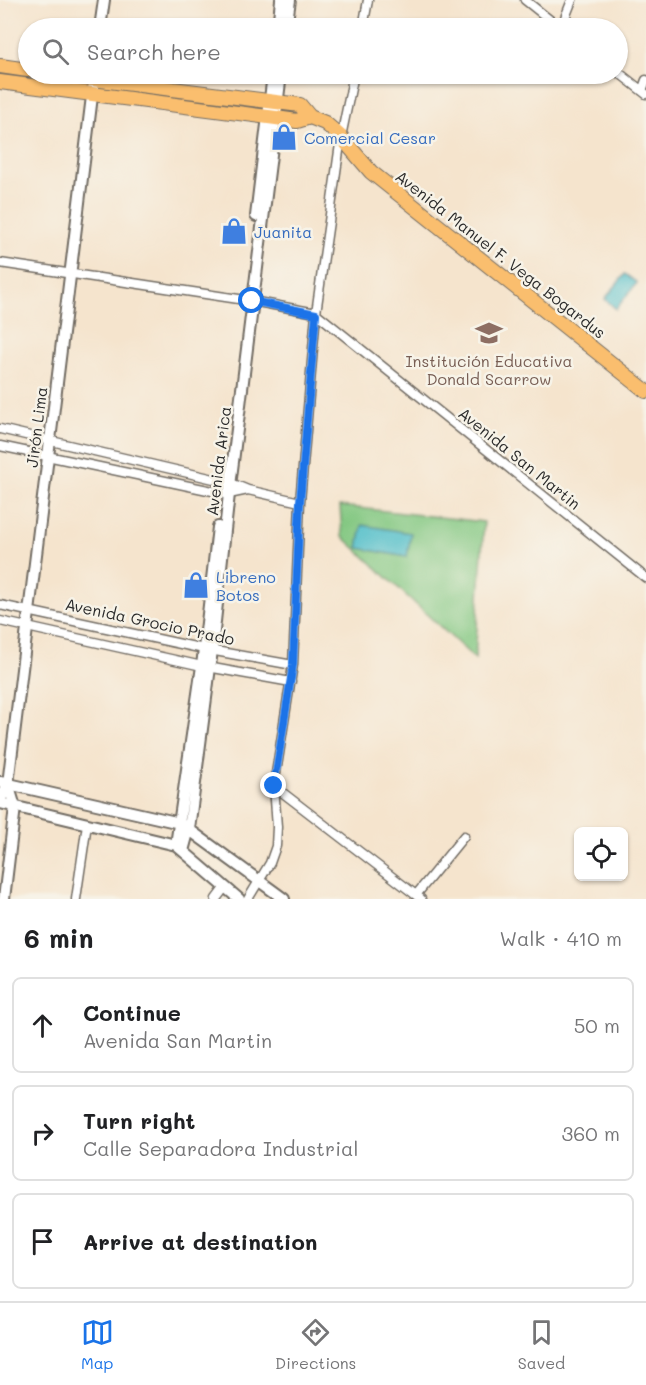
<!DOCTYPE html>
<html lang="en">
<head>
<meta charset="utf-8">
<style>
  body { margin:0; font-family:Mali,sans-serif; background:#f2f2f2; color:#202124 }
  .controls { position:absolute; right:18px; bottom:18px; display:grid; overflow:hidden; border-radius:9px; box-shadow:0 2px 4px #0004 }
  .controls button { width:54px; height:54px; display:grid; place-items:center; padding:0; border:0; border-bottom:2px solid #e0e0e0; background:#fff; color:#202124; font:30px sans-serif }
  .stop { position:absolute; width:18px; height:18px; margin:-14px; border:4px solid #1a73e8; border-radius:50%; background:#fff }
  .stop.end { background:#1a73e8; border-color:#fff; box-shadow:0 2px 6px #0008 }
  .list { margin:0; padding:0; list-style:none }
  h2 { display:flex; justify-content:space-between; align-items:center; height:78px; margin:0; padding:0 24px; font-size:26px }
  h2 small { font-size:20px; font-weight:400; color:#757577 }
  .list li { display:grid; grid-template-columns:39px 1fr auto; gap:18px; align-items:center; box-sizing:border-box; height:96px; margin:0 12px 12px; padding:0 12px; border:2px solid #e0e0e0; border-radius:9px }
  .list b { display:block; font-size:22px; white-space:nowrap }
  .list p { margin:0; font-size:20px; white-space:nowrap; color:#757577 }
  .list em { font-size:20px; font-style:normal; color:#757577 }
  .icon { flex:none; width:33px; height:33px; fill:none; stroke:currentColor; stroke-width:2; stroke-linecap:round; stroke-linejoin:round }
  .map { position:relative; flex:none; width:646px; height:899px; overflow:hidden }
  .search { position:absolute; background:#fff; box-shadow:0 2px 4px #0004; left:18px; right:18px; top:18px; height:66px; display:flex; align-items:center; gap:15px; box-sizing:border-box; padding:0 21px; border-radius:33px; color:#757577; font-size:22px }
  .sheet { height:402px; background:#fff }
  nav { display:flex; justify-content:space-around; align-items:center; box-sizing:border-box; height:84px; border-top:2px solid #e0e0e0; background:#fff; font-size:16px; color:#757577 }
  nav a { display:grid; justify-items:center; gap:3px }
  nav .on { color:#1a73e8 }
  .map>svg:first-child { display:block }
  .green { fill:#82c781; stroke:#567956; stroke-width:1.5 }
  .water { fill:#52bfca; stroke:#3e757a; stroke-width:1.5 }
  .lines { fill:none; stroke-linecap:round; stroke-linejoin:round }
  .minor-casing { stroke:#726c64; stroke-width:11 }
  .tertiary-casing { stroke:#726c64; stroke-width:14 }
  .primary-casing { stroke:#726c64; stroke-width:16 }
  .minor { stroke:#fff; stroke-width:8 }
  .tertiary { stroke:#fff; stroke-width:10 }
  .primary { stroke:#fabe6e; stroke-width:14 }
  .route { stroke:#1a73e8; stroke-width:8 }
  .labels { text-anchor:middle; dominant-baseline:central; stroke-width:5; stroke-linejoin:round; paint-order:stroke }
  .shop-label { font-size:16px; fill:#366cbe; stroke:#f7f3e8; text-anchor:start }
  .street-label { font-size:16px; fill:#2b2b2b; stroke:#f7f3e8 }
  .education-label { font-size:16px; fill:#785e54; stroke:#f7f3e8 }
</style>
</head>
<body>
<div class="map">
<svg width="646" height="899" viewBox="0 0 646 899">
  <rect width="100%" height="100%" fill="#f7f3e8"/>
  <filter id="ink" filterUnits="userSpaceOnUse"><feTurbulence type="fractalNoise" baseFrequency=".0167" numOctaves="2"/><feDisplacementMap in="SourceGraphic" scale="12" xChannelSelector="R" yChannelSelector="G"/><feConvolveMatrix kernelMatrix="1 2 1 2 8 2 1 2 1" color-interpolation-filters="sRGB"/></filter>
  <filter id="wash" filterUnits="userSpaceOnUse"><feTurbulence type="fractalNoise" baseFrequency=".008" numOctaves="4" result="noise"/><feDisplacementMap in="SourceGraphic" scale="24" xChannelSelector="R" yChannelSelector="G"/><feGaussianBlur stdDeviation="1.35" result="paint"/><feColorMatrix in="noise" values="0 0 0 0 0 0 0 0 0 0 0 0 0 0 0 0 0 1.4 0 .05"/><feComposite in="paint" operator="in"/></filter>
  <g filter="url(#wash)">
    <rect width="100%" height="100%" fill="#f5e4cd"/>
    <path class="green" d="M 340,506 L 484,522 L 475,659 L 342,536 Z"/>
    <path class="water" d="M 625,274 L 637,283 L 616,309 L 605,299 Z
      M 362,525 L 411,533 L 407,557 L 358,548 Z"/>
  </g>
  <g filter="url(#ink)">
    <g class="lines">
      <defs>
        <path id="minor" d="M 525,0 L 560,28
          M 363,28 L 368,0
          M 561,28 L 572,0
          M 618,72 L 646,94
          M 642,91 L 646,80
          M 0,263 L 252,301 L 316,313 L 646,578
          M 0,429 L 231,483 L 248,490 L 300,502
          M 0,446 L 222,493 L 229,494 L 248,490
          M 0,605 L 204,649 L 293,665
          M 0,621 L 202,666 L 291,682
          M 274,786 L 421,899
          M 416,895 L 464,836
          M 76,899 L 87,824
          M 216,899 L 225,887
          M 248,899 L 270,863 L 276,846 L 277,827 L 274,786 L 293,665 L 300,502 L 316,313 L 341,137 L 354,74"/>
        <path id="tertiary" d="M 100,28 L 104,0
          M 278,28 L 281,0
          M 286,28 L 290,0
          M 256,216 L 273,74
          M 0,782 L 180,823 L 284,899
          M 0,801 L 8,784 L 93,88
          M 0,803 L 176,845 L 239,899
          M 176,845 L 202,666 L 218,527
          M 183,851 L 189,829 L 210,667 L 229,494 L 281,74
          M 4,899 L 15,807 L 8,784"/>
        <path id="primary" d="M 0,66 L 28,70
          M 53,74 L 300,105 L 310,117 L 325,123 L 341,137 L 371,172 L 646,391
          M 0,82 L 276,118 L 297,121 L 310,117"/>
      </defs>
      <use href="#minor" class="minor-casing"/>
      <use href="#tertiary" class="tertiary-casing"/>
      <use href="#primary" class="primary-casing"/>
      <use href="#minor" class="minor"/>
      <use href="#tertiary" class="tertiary"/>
      <use href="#primary" class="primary"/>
    </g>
  </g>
  <g class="lines" filter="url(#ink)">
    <path class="route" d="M 252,301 L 316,314 L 300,502 L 293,665 L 274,786"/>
  </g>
  <defs>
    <symbol id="shop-bare" viewBox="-9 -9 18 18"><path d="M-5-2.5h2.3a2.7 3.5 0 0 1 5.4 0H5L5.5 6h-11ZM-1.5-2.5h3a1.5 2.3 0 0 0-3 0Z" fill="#3f7fe0" stroke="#f7f3e8" stroke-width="2.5" paint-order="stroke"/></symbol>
    <symbol id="school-bare" viewBox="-9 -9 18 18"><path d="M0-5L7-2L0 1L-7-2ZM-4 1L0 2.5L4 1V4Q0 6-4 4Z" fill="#8d6e63" stroke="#f7f3e8" stroke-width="2.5" paint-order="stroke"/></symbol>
  </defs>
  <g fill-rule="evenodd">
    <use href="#shop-bare" x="265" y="118" width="38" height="38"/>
    <use href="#shop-bare" x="215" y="212" width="38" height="38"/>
    <use href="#school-bare" x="470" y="314" width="38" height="38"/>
    <use href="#shop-bare" x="177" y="566" width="38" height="38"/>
  </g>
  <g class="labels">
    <g class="shop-label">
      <text x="304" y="137">Comercial Cesar</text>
      <text x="254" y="231">Juanita</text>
      <text x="216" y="576">Libreno<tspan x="216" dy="18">Botos</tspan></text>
    </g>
    <g class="street-label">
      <text transform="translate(501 254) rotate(38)">Avenida Manuel F. Vega Bogardus</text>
      <text transform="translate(36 427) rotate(-83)">Jirón Lima</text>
      <text transform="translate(520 458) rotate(39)">Avenida San Martin</text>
      <text transform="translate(218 461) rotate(-83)">Avenida Arica</text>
      <text transform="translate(150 621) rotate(12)">Avenida Grocio Prado</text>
    </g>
    <g class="education-label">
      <text x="489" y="360">Institución Educativa<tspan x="489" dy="18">Donald Scarrow</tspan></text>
    </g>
  </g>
</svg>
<div class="controls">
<button><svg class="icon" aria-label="locate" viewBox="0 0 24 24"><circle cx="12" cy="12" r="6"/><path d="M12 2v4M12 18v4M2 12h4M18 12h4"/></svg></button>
</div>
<div class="stop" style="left:252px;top:301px"></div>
<div class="stop end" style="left:274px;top:786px"></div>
<div class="search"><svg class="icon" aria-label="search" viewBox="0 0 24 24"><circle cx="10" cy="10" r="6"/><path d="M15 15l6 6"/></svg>Search here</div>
</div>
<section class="sheet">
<h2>6 min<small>Walk · 410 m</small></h2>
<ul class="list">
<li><svg class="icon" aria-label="ahead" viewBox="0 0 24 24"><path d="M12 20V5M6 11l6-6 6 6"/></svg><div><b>Continue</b><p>Avenida San Martin</p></div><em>50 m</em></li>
<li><svg class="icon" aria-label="right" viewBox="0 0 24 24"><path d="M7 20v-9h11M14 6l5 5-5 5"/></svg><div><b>Turn right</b><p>Calle Separadora Industrial</p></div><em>360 m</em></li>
<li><svg class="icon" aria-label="arrive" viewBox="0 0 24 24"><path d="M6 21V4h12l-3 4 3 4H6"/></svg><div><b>Arrive at destination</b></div></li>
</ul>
</section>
<nav>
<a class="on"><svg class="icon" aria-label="map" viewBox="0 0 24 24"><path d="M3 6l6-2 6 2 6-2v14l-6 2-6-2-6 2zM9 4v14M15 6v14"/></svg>Map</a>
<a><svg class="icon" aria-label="directions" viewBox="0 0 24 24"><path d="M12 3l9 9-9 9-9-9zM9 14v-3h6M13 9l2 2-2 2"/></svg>Directions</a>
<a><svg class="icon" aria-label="saved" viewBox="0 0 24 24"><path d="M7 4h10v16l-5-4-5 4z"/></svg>Saved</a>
</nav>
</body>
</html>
